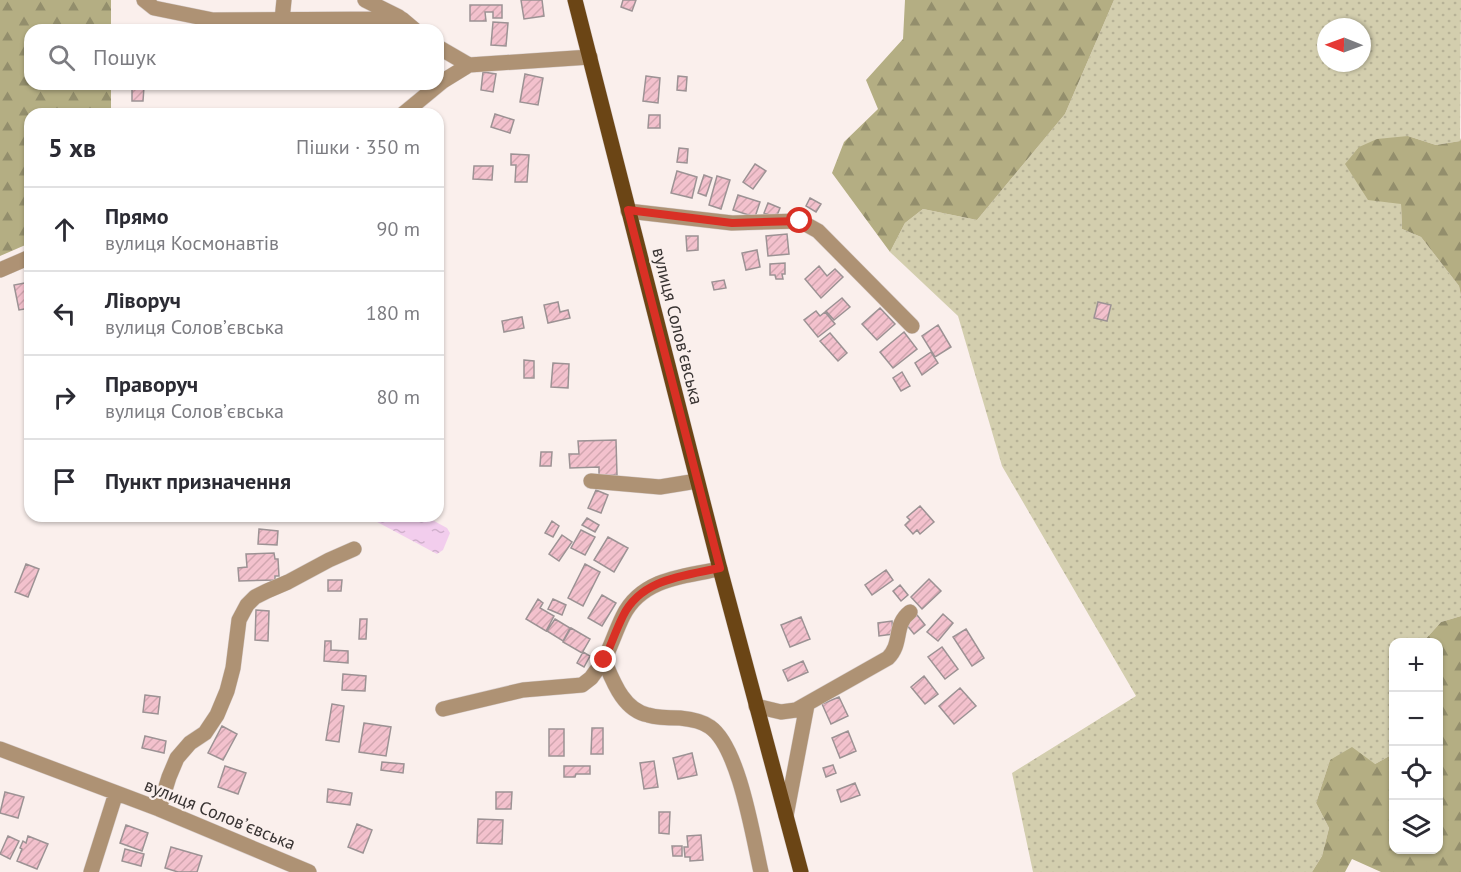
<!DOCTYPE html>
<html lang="uk">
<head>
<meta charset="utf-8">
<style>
  body { margin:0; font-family:"PT Sans",sans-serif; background:#f2f2f3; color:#2b2b33 }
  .controls { position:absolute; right:18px; bottom:18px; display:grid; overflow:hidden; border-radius:12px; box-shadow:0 2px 4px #0004 }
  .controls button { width:54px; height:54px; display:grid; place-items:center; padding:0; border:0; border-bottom:2px solid #e1e1e2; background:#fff; color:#2b2b33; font:30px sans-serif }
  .compass { position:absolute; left:1317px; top:18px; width:54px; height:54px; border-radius:50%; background:#fff; box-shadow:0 2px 4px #0004; rotate:271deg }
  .stop { position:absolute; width:18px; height:18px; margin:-14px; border:4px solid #d93025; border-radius:50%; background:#fff }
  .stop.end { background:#d93025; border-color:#fff; box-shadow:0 2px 6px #0008 }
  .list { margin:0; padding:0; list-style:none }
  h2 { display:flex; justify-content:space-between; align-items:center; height:78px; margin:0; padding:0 24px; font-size:26px }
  h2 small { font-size:20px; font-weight:400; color:#7c7c81 }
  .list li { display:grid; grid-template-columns:39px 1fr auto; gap:18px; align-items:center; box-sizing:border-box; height:84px; padding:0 24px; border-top:2px solid #e1e1e2 }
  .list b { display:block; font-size:22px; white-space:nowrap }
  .list p { margin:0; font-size:20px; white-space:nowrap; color:#7c7c81 }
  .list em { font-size:20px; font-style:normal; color:#7c7c81 }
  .icon { flex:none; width:33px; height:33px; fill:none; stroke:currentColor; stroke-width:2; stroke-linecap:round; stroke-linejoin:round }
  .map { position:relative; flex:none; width:1461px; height:872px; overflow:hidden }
  .search { position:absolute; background:#fff; box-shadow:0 2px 4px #0004; left:24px; top:24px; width:420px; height:66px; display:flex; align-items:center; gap:15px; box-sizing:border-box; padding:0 21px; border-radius:18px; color:#7c7c81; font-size:22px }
  .panel { position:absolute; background:#fff; box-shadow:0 2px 4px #0004; left:24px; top:108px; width:420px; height:414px; border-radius:18px }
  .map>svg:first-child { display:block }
  .grass { fill:url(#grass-dots); fill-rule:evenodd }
  .forest { fill:url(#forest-firs) }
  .water { fill:url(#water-ripples) }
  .building { fill:url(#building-hatch); stroke:#9c9294; stroke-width:1.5 }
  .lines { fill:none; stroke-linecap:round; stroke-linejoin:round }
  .minor-casing { stroke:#d7cdcb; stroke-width:16 }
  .major-casing { stroke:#d7cdcb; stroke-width:16 }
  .minor { stroke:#ae9274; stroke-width:15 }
  .major { stroke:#6b4515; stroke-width:15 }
  .route { stroke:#d93025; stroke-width:8 }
  .labels { text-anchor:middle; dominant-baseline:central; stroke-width:4.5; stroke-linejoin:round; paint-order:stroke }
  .street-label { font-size:18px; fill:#383332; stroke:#faefec }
</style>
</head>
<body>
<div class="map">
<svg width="1461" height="872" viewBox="0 0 1461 872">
  <defs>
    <pattern id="grass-dots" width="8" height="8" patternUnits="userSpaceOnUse" patternTransform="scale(1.5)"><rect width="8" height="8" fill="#d3ceae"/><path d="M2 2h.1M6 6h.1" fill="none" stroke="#b6b196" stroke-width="1.8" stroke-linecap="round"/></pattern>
    <pattern id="forest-firs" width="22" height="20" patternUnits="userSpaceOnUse" patternTransform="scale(1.5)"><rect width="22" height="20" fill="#b4ae83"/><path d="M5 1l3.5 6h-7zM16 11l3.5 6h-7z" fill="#938e6c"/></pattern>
    <pattern id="water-ripples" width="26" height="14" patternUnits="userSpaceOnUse" patternTransform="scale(1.5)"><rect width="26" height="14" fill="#f2cded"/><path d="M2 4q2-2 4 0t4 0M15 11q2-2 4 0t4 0" fill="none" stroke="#d0b0cc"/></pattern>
    <pattern id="building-hatch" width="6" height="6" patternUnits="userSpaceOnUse" patternTransform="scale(1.5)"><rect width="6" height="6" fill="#f3c1cd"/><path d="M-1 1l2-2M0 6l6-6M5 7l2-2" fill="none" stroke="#d1a6b0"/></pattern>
  </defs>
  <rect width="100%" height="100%" fill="#faefec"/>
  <path class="grass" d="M 1114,0 L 1461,0 L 1460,141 L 1436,145 L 1408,136 L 1401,204 L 1402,229 L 1421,237 L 1459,286 L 1461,296 L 1461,616 L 1441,622 L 1423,642 L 1394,642 L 1393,754 L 1375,764 L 1330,760 L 1316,803 L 1329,828 L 1322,856 L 1312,872 L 1033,872 L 1012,773 L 1136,696 L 1002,466 L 958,316 L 890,252 L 905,223 L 923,209 L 977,220 L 1065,114 ZM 1326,27 L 1362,27 L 1362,63 L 1326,63 Z"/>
  <path class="forest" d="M 0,0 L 111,0 L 111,30 L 30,30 L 30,84 L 111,84 L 111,114 L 30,114 L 30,243 L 0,256 Z
    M 905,0 L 1114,0 L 1065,114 L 977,220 L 923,209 L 905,223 L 890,252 L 832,173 L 844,142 L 878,109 L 866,80 L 903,39 Z
    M 1408,136 L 1436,145 L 1460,141 L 1461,138 L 1461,296 L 1459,286 L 1421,237 L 1402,229 L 1401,204 L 1368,200 L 1345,164 L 1359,147 L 1377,139 Z
    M 1461,616 L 1461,872 L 1381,872 L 1352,859 L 1345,872 L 1312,872 L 1322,856 L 1329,828 L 1316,803 L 1330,760 L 1352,747 L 1375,764 L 1393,754 L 1394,850 L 1438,850 L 1438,642 L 1423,642 L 1441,622 Z"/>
  <path class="water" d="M 366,516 L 425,516 L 447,528 L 450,533 L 443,550 L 437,554 Z"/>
  <path class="building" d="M 521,0 L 542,0 L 544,16 L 524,19 Z
    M 623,0 L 636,0 L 632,11 L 621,7 Z
    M 470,5 L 502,5 L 502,18 L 493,18 L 493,12 L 485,12 L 486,21 L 470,21 Z
    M 493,22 L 508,23 L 506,46 L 491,45 Z
    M 483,72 L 496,74 L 493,92 L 481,90 Z
    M 525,74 L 543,78 L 538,105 L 520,102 Z
    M 646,76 L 660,78 L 658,103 L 643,101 Z
    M 678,76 L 687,77 L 686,91 L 677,90 Z
    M 251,84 L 285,84 L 285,88 L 251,88 Z
    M 132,87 L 144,87 L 143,101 L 132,101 Z
    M 495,114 L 514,120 L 510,133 L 491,127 Z
    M 649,115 L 660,115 L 660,128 L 648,128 Z
    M 679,148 L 688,149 L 687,163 L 677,162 Z
    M 511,154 L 529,155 L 527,182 L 515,182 L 516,165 L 511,165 Z
    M 755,164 L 766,171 L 753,189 L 743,182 Z
    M 474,166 L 493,166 L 492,180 L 473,179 Z
    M 677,171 L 697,177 L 692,198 L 671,193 Z
    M 704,175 L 712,178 L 706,196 L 698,193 Z
    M 717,176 L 730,180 L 721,209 L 709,205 Z
    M 738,195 L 760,202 L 755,217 L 733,210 Z
    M 810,198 L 821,204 L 816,212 L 806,206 Z
    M 768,203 L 780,208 L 776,218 L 764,213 Z
    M 787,234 L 789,254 L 768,256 L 766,236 Z
    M 686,236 L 698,236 L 698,250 L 687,251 Z
    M 757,250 L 760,267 L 746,270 L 742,253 Z
    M 785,263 L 785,274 L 782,274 L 783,279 L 776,279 L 775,275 L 770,275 L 770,264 Z
    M 819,266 L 827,276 L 835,269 L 843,277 L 821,298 L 805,279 Z
    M 724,280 L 726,288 L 714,290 L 712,282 Z
    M 30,282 L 30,308 L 19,310 L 14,285 Z
    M 842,298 L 850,307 L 834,320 L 826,311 Z
    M 558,302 L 560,312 L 568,310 L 570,318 L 548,323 L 544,305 Z
    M 1098,302 L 1111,305 L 1107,321 L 1094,318 Z
    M 880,308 L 895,324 L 877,340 L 862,324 Z
    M 816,311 L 820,316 L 825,312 L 835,324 L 818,337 L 804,320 Z
    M 522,317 L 524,328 L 504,332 L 502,321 Z
    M 938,325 L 951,347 L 935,357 L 922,336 Z
    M 904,332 L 917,349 L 893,368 L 880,352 Z
    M 830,333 L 847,353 L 838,361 L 820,341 Z
    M 931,352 L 938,363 L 922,375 L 915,363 Z
    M 524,360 L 534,361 L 534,378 L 524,378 Z
    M 553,363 L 569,364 L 568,388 L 551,387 Z
    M 902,372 L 910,386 L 901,391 L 893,378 Z
    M 616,440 L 617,475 L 599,476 L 599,467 L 570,468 L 569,454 L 579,454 L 578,441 Z
    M 541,452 L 552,452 L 551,466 L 540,466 Z
    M 596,490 L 608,495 L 601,513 L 588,508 Z
    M 920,506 L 934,522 L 920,534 L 917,530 L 913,534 L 905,525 L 910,520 L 907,517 Z
    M 587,518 L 599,525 L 595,532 L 582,525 Z
    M 552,521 L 559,526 L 553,537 L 545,533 Z
    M 259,529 L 278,531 L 277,545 L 258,544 Z
    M 581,530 L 595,537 L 585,555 L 571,548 Z
    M 562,535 L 572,542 L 559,561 L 549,554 Z
    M 608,537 L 628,548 L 614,572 L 594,560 Z
    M 274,553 L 275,559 L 278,559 L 279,576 L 275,576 L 275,580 L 239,581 L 238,568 L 247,567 L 246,554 Z
    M 26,564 L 39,569 L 28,597 L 15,592 Z
    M 585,564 L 600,572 L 583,606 L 568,598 Z
    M 886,570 L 893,580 L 872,595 L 865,585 Z
    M 929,579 L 941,591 L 922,609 L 911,597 Z
    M 328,580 L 342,580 L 341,591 L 328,591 Z
    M 900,585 L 908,595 L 901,601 L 893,591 Z
    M 602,595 L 616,603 L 602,626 L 588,618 Z
    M 538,599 L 543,603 L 540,608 L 554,616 L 546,631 L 526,619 Z
    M 553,599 L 566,605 L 562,615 L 548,609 Z
    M 256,610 L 269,611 L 268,641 L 255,640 Z
    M 943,614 L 953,623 L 938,641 L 927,632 Z
    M 917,615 L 925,625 L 914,634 L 906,624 Z
    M 801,617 L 810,639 L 790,647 L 781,625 Z
    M 360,619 L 367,619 L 366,639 L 359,639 Z
    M 555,619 L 570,628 L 563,641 L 547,631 Z
    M 892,621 L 893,634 L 879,636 L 878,623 Z
    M 571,628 L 590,639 L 582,653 L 563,642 Z
    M 966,629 L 984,658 L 972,666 L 953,637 Z
    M 325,641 L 331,641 L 331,650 L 348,651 L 348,663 L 324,661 Z
    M 942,647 L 958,669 L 945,679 L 928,657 Z
    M 583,652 L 590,656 L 584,667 L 577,663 Z
    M 803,661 L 808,672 L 788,681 L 783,670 Z
    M 343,674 L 366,676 L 365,691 L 342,690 Z
    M 924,676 L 938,694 L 925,704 L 911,687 Z
    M 960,688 L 976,706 L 954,724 L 939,706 Z
    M 145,695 L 160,697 L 158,714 L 143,712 Z
    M 839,697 L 848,716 L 831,724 L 822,704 Z
    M 332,704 L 344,706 L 339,742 L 326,740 Z
    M 364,723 L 391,727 L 386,756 L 359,752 Z
    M 222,726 L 237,734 L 223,760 L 208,753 Z
    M 592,728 L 603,728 L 603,754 L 591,754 Z
    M 549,729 L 564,729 L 564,756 L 549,756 Z
    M 848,731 L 856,751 L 840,758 L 832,738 Z
    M 145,736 L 166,741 L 164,753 L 142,748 Z
    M 692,753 L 697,775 L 678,779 L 673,758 Z
    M 654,761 L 658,787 L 644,789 L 640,763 Z
    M 382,762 L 404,764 L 403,773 L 381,770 Z
    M 833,765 L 836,773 L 826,777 L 823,768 Z
    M 225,766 L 246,773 L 238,794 L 218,787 Z
    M 564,766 L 590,766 L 590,774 L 576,774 L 575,777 L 564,777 Z
    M 855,783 L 860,795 L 841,802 L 837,790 Z
    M 328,789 L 352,793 L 350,805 L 327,802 Z
    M 5,792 L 24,797 L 18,818 L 0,813 Z
    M 496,792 L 512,792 L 511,809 L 496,809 Z
    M 659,812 L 670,812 L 669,834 L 659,833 Z
    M 478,819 L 503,820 L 502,844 L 477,843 Z
    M 357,824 L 372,830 L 363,853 L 348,847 Z
    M 126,825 L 148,833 L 142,851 L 120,843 Z
    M 701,835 L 703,860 L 690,861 L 690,857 L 685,857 L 684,847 L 688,847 L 687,836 Z
    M 8,836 L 19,841 L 10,859 L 0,854 Z
    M 28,836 L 48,844 L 37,869 L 17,861 L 22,849 L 20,848 L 23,841 L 26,843 Z
    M 672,846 L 682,846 L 682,856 L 673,856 Z
    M 171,847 L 202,856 L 197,872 L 178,872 L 165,868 Z
    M 125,849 L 144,854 L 141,866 L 122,861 Z"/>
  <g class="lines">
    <defs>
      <path id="minor" d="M 144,0 L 154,8 L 213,20 L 402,19 L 415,30
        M 365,0 L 399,17
        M 282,20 L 284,0
        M 438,47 L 469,65
        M 403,114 L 443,81 L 469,65 L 590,57
        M 628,211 L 732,223 L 800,221 L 818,231 L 912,326
        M 0,270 L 30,257
        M 591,481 L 660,487 L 697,481
        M 720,569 C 683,576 641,579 623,616 C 616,630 611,646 604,660 C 613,681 623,710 648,715 C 658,718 669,718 680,718 C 690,719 702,721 710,727 C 739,747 753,837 761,872
        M 756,706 L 781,712 L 796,710 L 888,658 C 903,643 893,625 910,612
        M 443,709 L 523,690 L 582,685 L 591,678 L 604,660
        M 0,749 L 159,809 L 309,872
        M 159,809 L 169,777 L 177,758 L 190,743 L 205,733 L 217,715 L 227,691 L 233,668 L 239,620 L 247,605 L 255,597 L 267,591 L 288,582 L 329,560 L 354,549
        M 786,816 L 807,705
        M 91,872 L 116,793"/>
      <path id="major" d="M 575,0 L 720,569 L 801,872"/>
    </defs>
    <use href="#minor" class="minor-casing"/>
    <use href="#major" class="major-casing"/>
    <use href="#minor" class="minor"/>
    <use href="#major" class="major"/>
  </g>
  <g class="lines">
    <path class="route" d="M 604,660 C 611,645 616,630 623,616 C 641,579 683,576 720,568 L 628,210 L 732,223 L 800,221"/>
  </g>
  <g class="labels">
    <g class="street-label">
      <text transform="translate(678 326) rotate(76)">вулиця Соловʼєвська</text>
      <text transform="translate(220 814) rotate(22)">вулиця Соловʼєвська</text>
    </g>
  </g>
</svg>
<div class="controls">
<button>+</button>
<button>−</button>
<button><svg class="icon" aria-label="locate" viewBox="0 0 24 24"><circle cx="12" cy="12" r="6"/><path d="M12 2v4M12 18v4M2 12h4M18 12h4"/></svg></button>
<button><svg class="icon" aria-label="layers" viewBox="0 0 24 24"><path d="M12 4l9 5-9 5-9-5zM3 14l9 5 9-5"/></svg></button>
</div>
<svg class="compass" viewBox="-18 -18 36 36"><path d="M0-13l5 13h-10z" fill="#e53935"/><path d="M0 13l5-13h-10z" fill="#7c7c81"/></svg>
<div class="stop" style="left:800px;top:221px"></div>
<div class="stop end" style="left:604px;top:660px"></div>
<div class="search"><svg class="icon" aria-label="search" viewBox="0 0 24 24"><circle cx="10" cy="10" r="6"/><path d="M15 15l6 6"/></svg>Пошук</div>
<section class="panel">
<h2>5 хв<small>Пішки · 350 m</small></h2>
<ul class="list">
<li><svg class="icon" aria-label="ahead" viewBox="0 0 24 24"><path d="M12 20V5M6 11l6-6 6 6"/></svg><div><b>Прямо</b><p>вулиця Космонавтів</p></div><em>90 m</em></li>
<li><svg class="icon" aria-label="left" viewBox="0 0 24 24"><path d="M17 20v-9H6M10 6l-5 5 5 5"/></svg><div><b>Ліворуч</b><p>вулиця Соловʼєвська</p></div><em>180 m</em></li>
<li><svg class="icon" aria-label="right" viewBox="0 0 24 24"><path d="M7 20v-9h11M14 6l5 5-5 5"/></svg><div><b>Праворуч</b><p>вулиця Соловʼєвська</p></div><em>80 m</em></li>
<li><svg class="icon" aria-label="arrive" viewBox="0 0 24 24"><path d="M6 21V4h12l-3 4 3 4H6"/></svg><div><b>Пункт призначення</b></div></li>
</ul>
</section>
</div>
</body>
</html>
